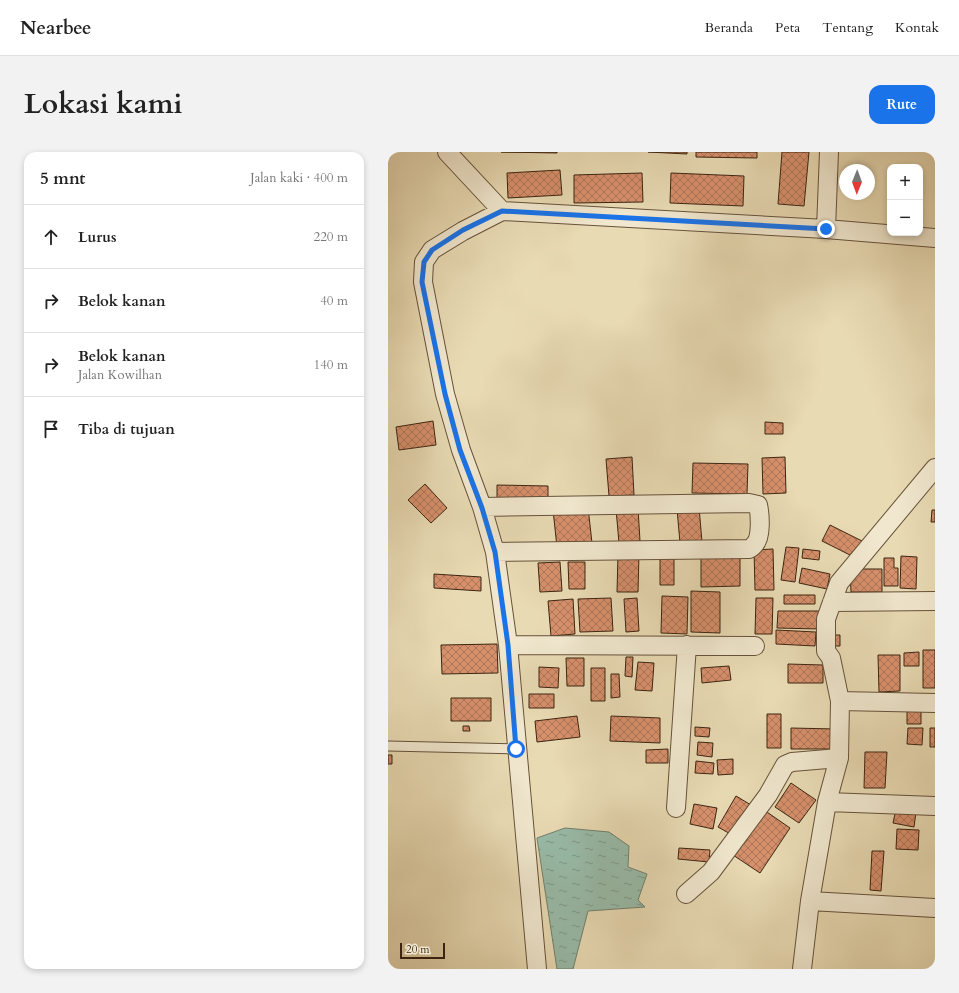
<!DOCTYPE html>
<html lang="id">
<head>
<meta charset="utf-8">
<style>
  body { margin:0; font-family:Cardo,serif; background:#f2f2f2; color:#222 }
  .controls { position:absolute; right:12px; top:12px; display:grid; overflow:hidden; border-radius:8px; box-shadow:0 2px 6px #0003 }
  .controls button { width:36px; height:36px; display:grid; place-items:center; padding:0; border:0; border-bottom:1px solid #e0e0e0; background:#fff; color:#222; font:20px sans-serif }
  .compass { position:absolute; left:451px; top:12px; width:36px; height:36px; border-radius:50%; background:#fff; box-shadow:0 2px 6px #0003; rotate:181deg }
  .scale { position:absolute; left:12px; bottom:10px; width:45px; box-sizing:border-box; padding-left:4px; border:2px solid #3c2411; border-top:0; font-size:11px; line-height:14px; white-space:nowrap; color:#3c2411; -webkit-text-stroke:3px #f0e7ce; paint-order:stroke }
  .stop { position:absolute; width:12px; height:12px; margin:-9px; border:3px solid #1a73e8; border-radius:50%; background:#fff }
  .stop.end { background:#1a73e8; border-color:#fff; box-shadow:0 1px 4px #0008 }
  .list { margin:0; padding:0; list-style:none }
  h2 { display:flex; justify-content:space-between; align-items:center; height:52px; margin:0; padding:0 16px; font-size:17px }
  h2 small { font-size:13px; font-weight:400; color:#767676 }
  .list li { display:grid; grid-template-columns:26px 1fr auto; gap:12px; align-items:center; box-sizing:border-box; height:64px; padding:0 16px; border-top:1px solid #e0e0e0 }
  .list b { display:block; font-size:15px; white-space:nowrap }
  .list p { margin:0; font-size:13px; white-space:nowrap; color:#767676 }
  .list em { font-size:13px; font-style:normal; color:#767676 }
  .icon { flex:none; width:22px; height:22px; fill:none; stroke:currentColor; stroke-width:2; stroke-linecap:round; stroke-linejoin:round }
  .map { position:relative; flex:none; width:547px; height:817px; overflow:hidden; border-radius:12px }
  header { display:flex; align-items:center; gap:24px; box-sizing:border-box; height:56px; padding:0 20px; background:#fff; border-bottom:1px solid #e0e0e0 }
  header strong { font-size:19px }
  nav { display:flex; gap:22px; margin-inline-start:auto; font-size:14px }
  .intro { display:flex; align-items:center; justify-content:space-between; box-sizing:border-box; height:96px; padding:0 24px }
  h1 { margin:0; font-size:28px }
  .button { padding:10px 18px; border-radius:12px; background:#1a73e8; color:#fff; font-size:14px; font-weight:700 }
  main { display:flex; gap:24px; padding:0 24px }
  aside { flex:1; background:#fff; border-radius:12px; box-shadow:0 2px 6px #0003 }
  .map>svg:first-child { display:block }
  .water { fill:url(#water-ripples); stroke:#737f6c }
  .building { fill:url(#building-cross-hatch); stroke:#3c2411 }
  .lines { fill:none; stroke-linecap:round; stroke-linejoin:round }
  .service-casing { stroke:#67523a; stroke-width:11 }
  .minor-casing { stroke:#67523a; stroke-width:20 }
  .service { stroke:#f0e7ce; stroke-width:9 }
  .minor { stroke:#f0e7ce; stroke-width:18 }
  .route { stroke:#1a73e8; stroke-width:5 }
</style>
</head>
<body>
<header>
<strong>Nearbee</strong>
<nav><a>Beranda</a><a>Peta</a><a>Tentang</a><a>Kontak</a></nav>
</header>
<div class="intro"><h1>Lokasi kami</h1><a class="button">Rute</a></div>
<main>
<aside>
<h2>5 mnt<small>Jalan kaki · 400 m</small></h2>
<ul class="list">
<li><svg class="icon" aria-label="ahead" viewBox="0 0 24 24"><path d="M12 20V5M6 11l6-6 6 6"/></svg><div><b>Lurus</b></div><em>220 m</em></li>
<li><svg class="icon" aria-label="right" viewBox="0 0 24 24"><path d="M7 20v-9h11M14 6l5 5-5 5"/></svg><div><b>Belok kanan</b></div><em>40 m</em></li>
<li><svg class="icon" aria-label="right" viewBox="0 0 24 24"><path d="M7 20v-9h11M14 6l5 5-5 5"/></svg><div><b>Belok kanan</b><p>Jalan Kowilhan</p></div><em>140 m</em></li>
<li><svg class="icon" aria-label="arrive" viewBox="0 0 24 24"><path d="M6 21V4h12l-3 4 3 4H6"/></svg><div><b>Tiba di tujuan</b></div></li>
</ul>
</aside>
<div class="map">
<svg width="547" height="817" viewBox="0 0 547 817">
  <defs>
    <pattern id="water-ripples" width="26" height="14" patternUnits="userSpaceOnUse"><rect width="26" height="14" fill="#98bba9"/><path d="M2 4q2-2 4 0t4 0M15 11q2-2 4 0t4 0" fill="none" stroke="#7d9888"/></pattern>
    <pattern id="building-cross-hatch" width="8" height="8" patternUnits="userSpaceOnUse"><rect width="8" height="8" fill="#d6906c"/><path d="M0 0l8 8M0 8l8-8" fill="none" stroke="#af7557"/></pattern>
  </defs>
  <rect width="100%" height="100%" fill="#e8dab3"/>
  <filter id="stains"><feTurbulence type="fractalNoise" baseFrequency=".005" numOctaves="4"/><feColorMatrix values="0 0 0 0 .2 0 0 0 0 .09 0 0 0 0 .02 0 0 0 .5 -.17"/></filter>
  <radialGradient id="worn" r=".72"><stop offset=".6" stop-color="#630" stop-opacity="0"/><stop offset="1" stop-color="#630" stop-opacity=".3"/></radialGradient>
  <path class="water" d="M 177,676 L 221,680 L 241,694 L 240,715 L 259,722 L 250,748 L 257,755 L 200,759 L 185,817 L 169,817 L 149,686 Z"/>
  <path class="building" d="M 113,0 L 169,0 L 169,1 Z
    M 260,0 L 299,0 L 299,2 Z
    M 308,0 L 369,0 L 369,6 L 308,5 Z
    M 394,0 L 421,0 L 416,54 L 390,52 Z
    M 172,18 L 174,43 L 120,46 L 119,21 Z
    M 254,21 L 255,50 L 186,51 L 186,23 Z
    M 283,21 L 356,24 L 355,54 L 282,51 Z
    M 45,269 L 48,293 L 11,298 L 8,275 Z
    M 377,270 L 395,271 L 395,282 L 377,282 Z
    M 244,305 L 246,343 L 221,344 L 218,307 Z
    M 397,305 L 398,341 L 375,342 L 374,306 Z
    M 305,311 L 360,312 L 359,342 L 304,341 Z
    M 37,332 L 59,356 L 43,371 L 20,348 Z
    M 109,333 L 160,334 L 160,347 L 109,347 Z
    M 200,355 L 204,391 L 169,395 L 165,358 Z
    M 311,355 L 314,390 L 292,391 L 289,357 Z
    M 250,356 L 252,389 L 231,391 L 228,357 Z
    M 544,358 L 547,358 L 547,370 L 543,370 Z
    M 442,373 L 474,389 L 466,405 L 434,389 Z
    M 398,395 L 411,396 L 407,430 L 393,428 Z
    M 385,397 L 386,438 L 367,438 L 366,398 Z
    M 415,397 L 432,399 L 431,408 L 414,406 Z
    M 272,399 L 286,399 L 286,433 L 272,433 Z
    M 230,402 L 251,402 L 250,440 L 229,440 Z
    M 352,402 L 352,434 L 313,435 L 313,403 Z
    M 513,404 L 529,405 L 528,437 L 512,436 Z
    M 496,406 L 506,406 L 506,416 L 510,416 L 510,434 L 496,434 Z
    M 172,410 L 174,439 L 152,440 L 150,411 Z
    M 180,410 L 197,410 L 197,437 L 181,437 Z
    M 414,416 L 442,422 L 439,437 L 411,431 Z
    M 462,417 L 494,417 L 494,440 L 463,440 Z
    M 46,422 L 93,425 L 93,439 L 46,436 Z
    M 303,439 L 332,440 L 332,481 L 303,480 Z
    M 396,443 L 427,443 L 427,452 L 396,452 Z
    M 274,444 L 300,445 L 299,482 L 273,481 Z
    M 223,446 L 225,479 L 192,480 L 190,447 Z
    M 249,446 L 251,479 L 238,480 L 236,447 Z
    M 368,446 L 385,446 L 384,482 L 367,482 Z
    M 185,447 L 187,482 L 163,484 L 160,449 Z
    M 390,459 L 432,459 L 432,477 L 389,476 Z
    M 388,478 L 428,480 L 427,494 L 388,492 Z
    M 443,483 L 452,483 L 452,494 L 443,494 Z
    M 109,492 L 110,521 L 54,522 L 53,493 Z
    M 535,498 L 547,498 L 547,536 L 535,536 Z
    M 531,500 L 531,514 L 516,514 L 516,501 Z
    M 490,503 L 512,503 L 512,539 L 491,540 Z
    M 238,505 L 245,505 L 244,525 L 237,524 Z
    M 178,506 L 196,506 L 196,534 L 179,534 Z
    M 250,510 L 266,511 L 264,539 L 247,538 Z
    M 400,512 L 435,513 L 435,531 L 400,531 Z
    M 341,514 L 343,528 L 314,531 L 313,516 Z
    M 151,515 L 171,516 L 170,536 L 151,535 Z
    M 203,516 L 217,516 L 217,549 L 203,549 Z
    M 223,522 L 231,522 L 232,545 L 223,546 Z
    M 141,542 L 166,542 L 166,556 L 141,556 Z
    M 63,546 L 103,546 L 103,569 L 63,569 Z
    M 519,559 L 533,559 L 533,572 L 519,572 Z
    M 379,562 L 393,562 L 393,596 L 379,596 Z
    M 189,564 L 192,585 L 149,590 L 147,569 Z
    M 223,564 L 272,566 L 272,591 L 222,589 Z
    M 75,574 L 81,574 L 82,579 L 75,579 Z
    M 307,575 L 322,576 L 321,585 L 307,584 Z
    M 403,576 L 448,577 L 448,597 L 403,597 Z
    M 520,576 L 535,576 L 534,593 L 519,592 Z
    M 542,576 L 547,576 L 547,595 L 542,595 Z
    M 310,590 L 325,591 L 324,605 L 309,603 Z
    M 280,597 L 280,611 L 258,611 L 258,598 Z
    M 477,600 L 499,600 L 497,636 L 476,636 Z
    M 0,603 L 4,603 L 4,612 L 0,612 Z
    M 345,607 L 345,622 L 330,623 L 329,608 Z
    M 308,609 L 326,611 L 325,622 L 307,621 Z
    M 403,631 L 428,648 L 411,671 L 387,655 Z
    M 348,644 L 363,653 L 346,684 L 330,675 Z
    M 306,652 L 329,656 L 325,677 L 302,672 Z
    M 508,657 L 528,660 L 526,675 L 505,671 Z
    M 376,658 L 402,676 L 372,721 L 345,703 Z
    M 509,677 L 531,678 L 530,698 L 508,697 Z
    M 291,696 L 322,698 L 321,710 L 290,707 Z
    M 484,699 L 496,699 L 493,739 L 482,738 Z"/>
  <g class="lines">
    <defs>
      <path id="service" d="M 0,594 L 128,597"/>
      <path id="minor" d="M 59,0 L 114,59 L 438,77 L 547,86
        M 114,59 L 75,79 L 44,98 L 36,110 L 35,130 L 57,242 L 73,298 L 94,355 L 107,400 L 120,493 L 149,817
        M 438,77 L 441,0
        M 94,355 L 361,351 L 370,353 C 372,362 374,386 366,393 C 365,395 363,396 361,397 L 107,400
        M 444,450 L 547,449
        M 120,493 L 367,494
        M 452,549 L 547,551
        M 439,650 L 547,654
        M 288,656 L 299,493
        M 298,742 L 323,720 L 380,643 L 397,613 L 404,610 L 451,606
        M 422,749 L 547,756
        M 414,817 L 422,749 L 439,650 L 451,606 L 452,549 L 443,506 L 438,499 L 438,467 L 451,431 L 547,316"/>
    </defs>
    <use href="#service" class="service-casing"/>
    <use href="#minor" class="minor-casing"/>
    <use href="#service" class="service"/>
    <use href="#minor" class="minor"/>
  </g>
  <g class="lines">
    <path class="route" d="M 128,597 L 120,493 L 107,400 L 94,356 L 72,298 L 57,242 L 34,130 L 36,110 L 44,98 L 75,78 L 114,59 L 438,77"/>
  </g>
  <rect width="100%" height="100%" filter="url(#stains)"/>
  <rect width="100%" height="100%" fill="url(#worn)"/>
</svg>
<div class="controls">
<button>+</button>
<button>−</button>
</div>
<svg class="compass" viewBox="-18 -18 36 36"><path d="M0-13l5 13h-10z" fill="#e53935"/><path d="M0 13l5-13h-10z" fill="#767676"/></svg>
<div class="scale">20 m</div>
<div class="stop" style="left:128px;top:597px"></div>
<div class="stop end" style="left:438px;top:77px"></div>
</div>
</main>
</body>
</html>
